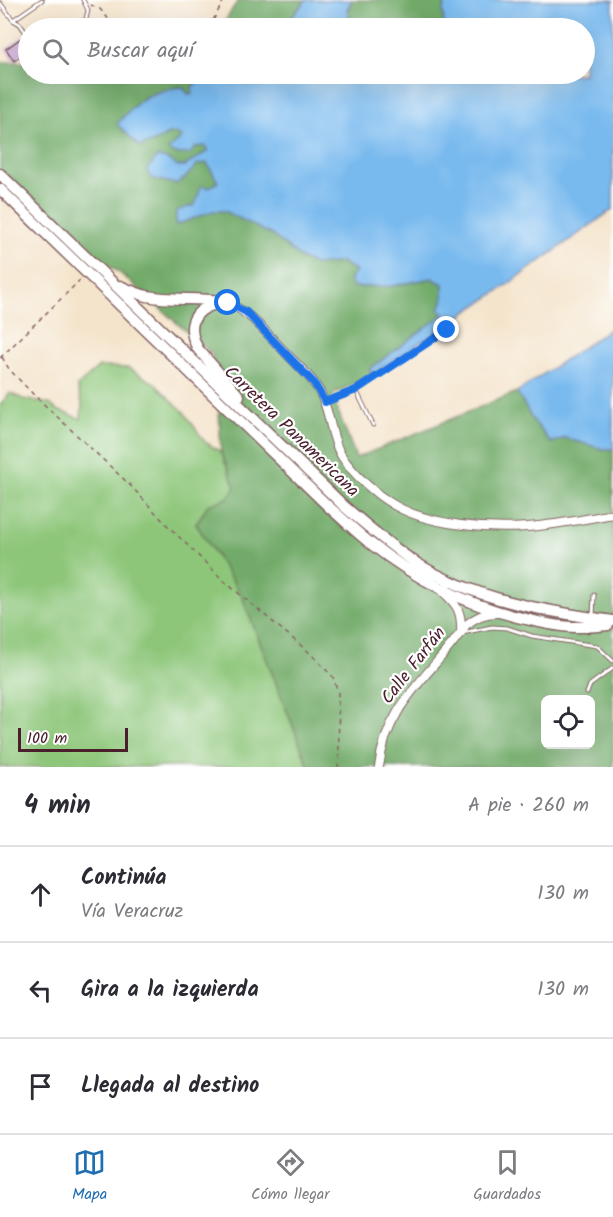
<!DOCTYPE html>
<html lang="es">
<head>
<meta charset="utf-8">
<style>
  body { margin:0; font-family:Kalam,sans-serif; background:#f2f2f3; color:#2b2b33 }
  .controls { position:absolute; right:18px; bottom:18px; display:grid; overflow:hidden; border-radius:9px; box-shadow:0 6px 24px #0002 }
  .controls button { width:54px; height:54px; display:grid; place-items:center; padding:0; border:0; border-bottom:2px solid #e1e1e2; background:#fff; color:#2b2b33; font:30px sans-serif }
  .scale { position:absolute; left:18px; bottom:15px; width:110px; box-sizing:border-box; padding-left:6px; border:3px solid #4a1f2b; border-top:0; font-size:16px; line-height:21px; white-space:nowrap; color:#4a1f2b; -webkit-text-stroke:4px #fff; paint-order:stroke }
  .stop { position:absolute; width:18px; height:18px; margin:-14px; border:4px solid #1a73e8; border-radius:50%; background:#fff }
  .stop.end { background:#1a73e8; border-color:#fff; box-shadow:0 2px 6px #0008 }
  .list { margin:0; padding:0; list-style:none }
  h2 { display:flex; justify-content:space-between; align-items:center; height:78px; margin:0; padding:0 24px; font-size:26px }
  h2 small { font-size:20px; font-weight:400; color:#7c7c81 }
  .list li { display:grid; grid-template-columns:39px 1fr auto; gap:18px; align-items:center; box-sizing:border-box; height:96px; padding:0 24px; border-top:2px solid #e1e1e2 }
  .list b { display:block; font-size:22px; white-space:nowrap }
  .list p { margin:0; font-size:20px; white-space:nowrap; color:#7c7c81 }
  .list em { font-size:20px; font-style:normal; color:#7c7c81 }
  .icon { flex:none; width:33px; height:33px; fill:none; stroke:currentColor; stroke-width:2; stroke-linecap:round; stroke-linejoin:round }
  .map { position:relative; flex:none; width:613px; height:767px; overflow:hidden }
  .search { position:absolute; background:#fff; box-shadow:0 6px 24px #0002; left:18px; right:18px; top:18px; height:66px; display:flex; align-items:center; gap:15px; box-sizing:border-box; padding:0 21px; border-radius:33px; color:#7c7c81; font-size:22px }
  .sheet { height:366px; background:#fff }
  nav { display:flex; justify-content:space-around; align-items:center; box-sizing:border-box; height:84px; border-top:2px solid #e1e1e2; background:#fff; font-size:16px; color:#7c7c81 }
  nav a { display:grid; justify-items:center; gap:3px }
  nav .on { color:#1f6fb2 }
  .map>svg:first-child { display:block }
  .green { fill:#8dc679; stroke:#6c7252; stroke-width:1.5 }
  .forest { fill:#72ab69; stroke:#5e654a; stroke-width:1.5; fill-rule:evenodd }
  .water { fill:#79baee; stroke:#626c8c; stroke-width:1.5 }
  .building { fill:#c29cce }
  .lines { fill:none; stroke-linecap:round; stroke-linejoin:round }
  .lane-casing { stroke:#866463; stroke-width:5 }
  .secondary-casing { stroke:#866463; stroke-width:10 }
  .highway-casing { stroke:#866463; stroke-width:13 }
  .path { stroke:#866463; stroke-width:1.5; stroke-dasharray:4.5 4.5; stroke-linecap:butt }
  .lane { stroke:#fff; stroke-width:3 }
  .secondary { stroke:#fff; stroke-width:8 }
  .highway { stroke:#fff; stroke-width:10 }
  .route { stroke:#1a73e8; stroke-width:8 }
  .labels { text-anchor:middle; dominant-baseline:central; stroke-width:4.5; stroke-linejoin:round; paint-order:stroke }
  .street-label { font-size:18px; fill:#4a1f2b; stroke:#fff }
</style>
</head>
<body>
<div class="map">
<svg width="613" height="767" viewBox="0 0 613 767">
  <rect width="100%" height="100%" fill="#fff"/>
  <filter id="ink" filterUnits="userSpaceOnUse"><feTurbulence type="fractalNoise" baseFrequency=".0167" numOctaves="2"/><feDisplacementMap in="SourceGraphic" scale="12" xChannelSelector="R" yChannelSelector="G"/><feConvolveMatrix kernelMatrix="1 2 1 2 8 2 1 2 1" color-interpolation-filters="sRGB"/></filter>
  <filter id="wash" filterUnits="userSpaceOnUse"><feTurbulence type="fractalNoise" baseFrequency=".008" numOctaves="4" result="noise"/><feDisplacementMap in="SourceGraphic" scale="24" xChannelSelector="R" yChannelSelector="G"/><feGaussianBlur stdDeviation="1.35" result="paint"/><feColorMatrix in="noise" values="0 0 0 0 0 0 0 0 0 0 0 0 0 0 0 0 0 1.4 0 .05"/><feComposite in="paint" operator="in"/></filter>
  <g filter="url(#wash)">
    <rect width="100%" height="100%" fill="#f4e4cb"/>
    <path class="green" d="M 99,367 L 112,367 L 128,368 L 153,382 L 184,412 L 205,442 L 221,452 L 235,487 L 228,498 L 208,505 L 196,524 L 241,594 L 309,767 L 0,767 L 0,405 L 10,393 L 23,399 L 50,404 L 57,410 L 81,419 L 82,403 L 77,386 Z"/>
    <path class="forest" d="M 238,0 L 305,0 L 304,3 L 295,13 L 285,28 L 221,28 Z
      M 352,0 L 447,0 L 443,10 L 444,28 L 341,28 L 342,24 Z
      M 0,62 L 28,62 L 28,74 L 210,74 L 193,94 L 188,95 L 183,87 L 177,87 L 145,97 L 123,117 L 152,143 L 168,134 L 177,133 L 183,137 L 169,150 L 205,146 L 209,151 L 185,166 L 177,166 L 167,159 L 185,178 L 198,164 L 207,163 L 218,182 L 209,188 L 213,211 L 225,211 L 272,235 L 301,258 L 315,265 L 342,262 L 356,271 L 354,287 L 392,286 L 432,278 L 443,284 L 444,314 L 370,369 L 372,374 L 332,395 L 356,458 L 517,392 L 533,420 L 551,443 L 565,438 L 603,449 L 613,449 L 613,767 L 309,767 L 241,594 L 196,524 L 208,505 L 228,498 L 235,487 L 221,452 L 219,409 L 212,354 L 121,274 L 100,260 L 0,169 ZM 546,700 L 590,700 L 590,744 L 546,744 Z"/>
    <path class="water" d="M 305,0 L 352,0 L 347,9 L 351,22 L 342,24 L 341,28 L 285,28 L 295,13 L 304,3 Z
      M 447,0 L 613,0 L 613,209 L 500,290 L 372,374 L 370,369 L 444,314 L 439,309 L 443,302 L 443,284 L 432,278 L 392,286 L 354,287 L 349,281 L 356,271 L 342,262 L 315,265 L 301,258 L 272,235 L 225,211 L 213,211 L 176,225 L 176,211 L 195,205 L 201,186 L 209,188 L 218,182 L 207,163 L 198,164 L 185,178 L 176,184 L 151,178 L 147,170 L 157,157 L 167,159 L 177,166 L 185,166 L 208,151 L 205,146 L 195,147 L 190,154 L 176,154 L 168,150 L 182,138 L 176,133 L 168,134 L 152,143 L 139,146 L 117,124 C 125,115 135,103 146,97 C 154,93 173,87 183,87 L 188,94 L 193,94 L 192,87 L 205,75 L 210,74 L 584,74 L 584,28 L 444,28 L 443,10 Z
      M 613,327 L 613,449 L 603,449 L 565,438 L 551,443 L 533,420 L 517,392 Z"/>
    <g id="blocks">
      <path class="building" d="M 24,36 L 28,40 L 28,51 L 14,61 L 6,49 Z"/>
    </g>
  </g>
  <g filter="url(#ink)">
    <use href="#blocks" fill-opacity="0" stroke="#866463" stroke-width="1.5"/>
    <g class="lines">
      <defs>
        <path id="lane" d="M 0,3 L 13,20 L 20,24 L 28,36
          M 13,20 L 42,0
          M 74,28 L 86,19 L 88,10 L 83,0
          M 326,402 L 356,390 L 373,425
          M 593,617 L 594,595
          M 462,633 L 492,627 L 507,628 L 532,636 L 597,646 L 613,661
          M 587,693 L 590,685 L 613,668"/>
        <path id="secondary" d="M 228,303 C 251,313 266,333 283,350 C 297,365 316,380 323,399 C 331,418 331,438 341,455 C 353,474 375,494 394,505 C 428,525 488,530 527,527 C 556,525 585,519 613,514
          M 443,592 C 458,605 462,613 461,633
          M 379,767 C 386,703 433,674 466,625 C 476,617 484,613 497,613"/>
        <path id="highway" d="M 0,174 L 345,507 C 367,526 389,545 413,561 C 473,600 544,611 613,621
          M 0,189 L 329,507 C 343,519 356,532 370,543 C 417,580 468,606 526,619 C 542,623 559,627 576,627 C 587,627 598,626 608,625
          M 120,286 C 129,290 138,294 147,296 C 171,301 196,297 220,301
          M 228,303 C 198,304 183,321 198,349 L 239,396"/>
      </defs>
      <use href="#lane" class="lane-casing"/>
      <use href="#secondary" class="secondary-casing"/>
      <use href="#highway" class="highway-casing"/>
      <path class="path" d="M 91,5 L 100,9 L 116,28
        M 209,28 L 224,0
        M 2,357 L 9,369 L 34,395 L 130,485 L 167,525 L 224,581 L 310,653 L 333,677 L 338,693 L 339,754 L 338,767
        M 0,358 L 69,291 L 80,280
        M 361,387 L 447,330"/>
      <use href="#lane" class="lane"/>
      <use href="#secondary" class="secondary"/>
      <use href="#highway" class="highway"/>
    </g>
  </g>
  <g class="lines" filter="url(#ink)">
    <path class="route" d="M 228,303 L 246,312 L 314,383 L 325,402 L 356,390 L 447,330"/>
  </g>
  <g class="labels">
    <g class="street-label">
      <text transform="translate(291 432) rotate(44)">Carretera Panamericana</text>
      <text transform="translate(414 666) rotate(-52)">Calle Farfán</text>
    </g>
  </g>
</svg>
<div class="controls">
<button><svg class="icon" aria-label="locate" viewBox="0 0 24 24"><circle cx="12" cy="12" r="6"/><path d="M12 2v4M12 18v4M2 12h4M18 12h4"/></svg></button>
</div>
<div class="scale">100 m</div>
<div class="stop" style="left:228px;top:303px"></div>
<div class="stop end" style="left:447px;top:330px"></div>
<div class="search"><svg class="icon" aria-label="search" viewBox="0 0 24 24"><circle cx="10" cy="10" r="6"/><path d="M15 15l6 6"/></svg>Buscar aquí</div>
</div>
<section class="sheet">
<h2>4 min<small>A pie · 260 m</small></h2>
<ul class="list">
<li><svg class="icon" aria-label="ahead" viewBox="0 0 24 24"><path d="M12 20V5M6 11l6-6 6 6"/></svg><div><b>Continúa</b><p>Vía Veracruz</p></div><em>130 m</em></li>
<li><svg class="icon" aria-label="left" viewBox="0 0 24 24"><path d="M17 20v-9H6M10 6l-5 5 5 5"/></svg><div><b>Gira a la izquierda</b></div><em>130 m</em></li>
<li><svg class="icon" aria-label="arrive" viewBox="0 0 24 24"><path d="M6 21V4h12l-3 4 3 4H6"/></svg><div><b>Llegada al destino</b></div></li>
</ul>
</section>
<nav>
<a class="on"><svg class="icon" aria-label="map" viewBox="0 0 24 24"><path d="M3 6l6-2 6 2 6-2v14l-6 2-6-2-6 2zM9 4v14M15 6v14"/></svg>Mapa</a>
<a><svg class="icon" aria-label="directions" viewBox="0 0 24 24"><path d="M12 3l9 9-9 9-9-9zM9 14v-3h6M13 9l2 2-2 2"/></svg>Cómo llegar</a>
<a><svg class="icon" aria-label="saved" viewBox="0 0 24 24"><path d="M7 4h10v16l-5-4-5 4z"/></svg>Guardados</a>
</nav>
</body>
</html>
